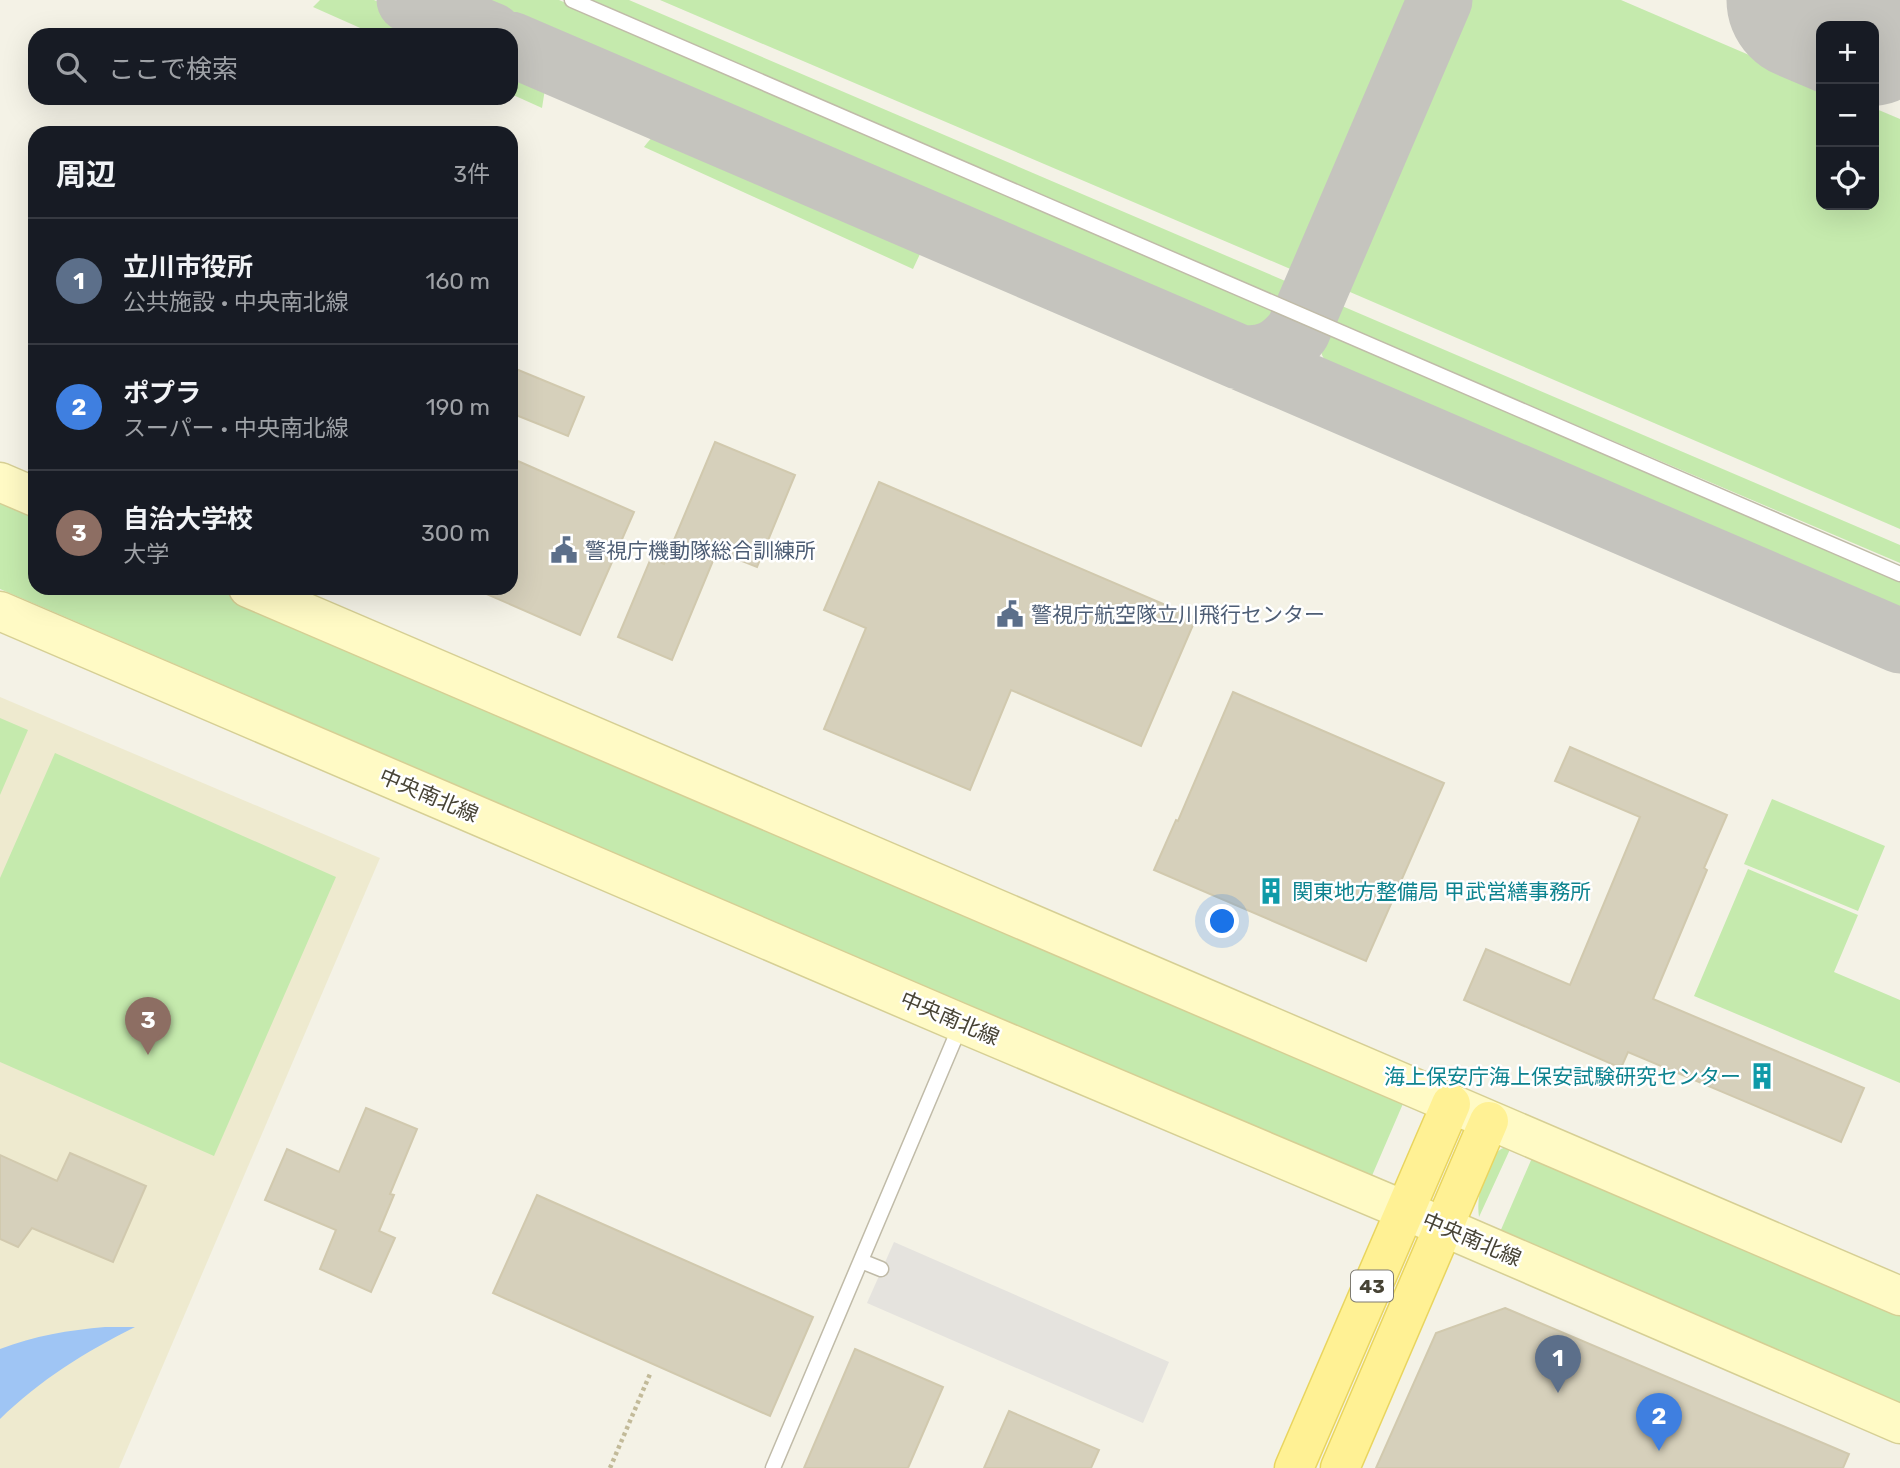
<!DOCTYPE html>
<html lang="ja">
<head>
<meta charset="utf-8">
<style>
  body { margin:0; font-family:Rubik,"Noto Sans JP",sans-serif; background:#242831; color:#f1f3f6 }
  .controls { position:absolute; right:21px; top:21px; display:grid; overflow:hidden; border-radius:14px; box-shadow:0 7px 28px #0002 }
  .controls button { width:63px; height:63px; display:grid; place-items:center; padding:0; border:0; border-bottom:2px solid #363941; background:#171b24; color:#f1f3f6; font:35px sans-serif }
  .you { position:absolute; left:1223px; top:922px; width:24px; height:24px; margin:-18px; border:5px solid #fff; border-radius:50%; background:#1a73e8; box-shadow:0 0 0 10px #1a73e833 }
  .badge { display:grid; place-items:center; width:46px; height:46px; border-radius:50%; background:#b45309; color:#fff; font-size:23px; font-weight:700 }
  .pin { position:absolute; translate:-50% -58px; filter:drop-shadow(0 2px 4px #0008) }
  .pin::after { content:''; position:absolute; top:37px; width:24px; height:21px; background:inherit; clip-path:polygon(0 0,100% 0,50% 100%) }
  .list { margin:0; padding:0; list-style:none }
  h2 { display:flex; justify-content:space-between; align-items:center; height:91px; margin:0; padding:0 28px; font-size:30px }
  h2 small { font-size:23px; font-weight:400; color:#9ea1a6 }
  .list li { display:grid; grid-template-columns:46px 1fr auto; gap:21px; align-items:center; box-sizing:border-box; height:126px; padding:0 28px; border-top:2px solid #363941 }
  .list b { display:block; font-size:26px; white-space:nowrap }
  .list p { margin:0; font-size:23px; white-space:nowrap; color:#9ea1a6 }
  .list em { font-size:23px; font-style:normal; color:#9ea1a6 }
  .icon { flex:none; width:38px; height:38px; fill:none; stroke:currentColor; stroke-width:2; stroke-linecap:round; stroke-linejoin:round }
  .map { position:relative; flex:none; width:1900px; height:1468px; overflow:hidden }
  .search { position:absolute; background:#171b24; box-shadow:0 7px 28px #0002; left:28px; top:28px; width:490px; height:77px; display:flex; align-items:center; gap:18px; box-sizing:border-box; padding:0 24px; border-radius:21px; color:#9ea1a6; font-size:26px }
  .panel { position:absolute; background:#171b24; box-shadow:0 7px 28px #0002; left:28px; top:126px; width:490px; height:469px; border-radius:21px }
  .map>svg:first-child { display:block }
  .education { fill:#eeeacf }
  .green { fill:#c5eaad }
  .parking { fill:#e5e3de }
  .water { fill:#9fc5f4 }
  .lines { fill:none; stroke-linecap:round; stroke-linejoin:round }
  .taxiway { stroke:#c5c4be; stroke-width:65 }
  .runway { stroke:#c5c4be; stroke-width:161 }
  .building { fill:#d6d0bb; stroke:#d1c9ae; stroke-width:2 }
  .lane-casing { stroke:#c0bba8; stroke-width:17 }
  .secondary-casing { stroke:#d6cf94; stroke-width:41 }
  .primary-casing { stroke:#e9d55f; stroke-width:41 }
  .path { stroke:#c2ba99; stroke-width:4.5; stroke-dasharray:3.5 3.5; stroke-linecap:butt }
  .lane { stroke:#fff; stroke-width:14 }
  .secondary { stroke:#fffac5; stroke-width:38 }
  .primary { stroke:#fff194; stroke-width:38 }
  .labels { text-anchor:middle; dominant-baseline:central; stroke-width:5; stroke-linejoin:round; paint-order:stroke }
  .shield { fill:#fff; stroke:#7e7b72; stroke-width:2 }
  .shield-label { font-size:19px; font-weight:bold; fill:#474335 }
  .service-label { font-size:21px; fill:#4e5e75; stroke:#fff; text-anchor:start }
  .street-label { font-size:21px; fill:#474335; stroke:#fff }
  .culture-label { font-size:21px; fill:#0d838f; stroke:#fff; text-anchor:start }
</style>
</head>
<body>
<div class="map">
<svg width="1900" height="1468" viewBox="0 0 1900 1468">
  <rect width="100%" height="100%" fill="#f4f2e6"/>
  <path class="education" d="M 0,697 L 380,858 L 119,1468 L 0,1468 Z"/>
  <path class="green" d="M 320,0 L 374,0 L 455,35 L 376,35 L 313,7 Z
    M 466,0 L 559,0 L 1292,314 C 1282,335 1274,341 1251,337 Z
    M 586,0 L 629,0 L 1304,289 L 1297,306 Z
    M 660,0 L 1427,0 L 1309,277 Z
    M 1466,0 L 1621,0 L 1821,86 L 1821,205 L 1874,205 L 1874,108 L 1900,119 L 1900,529 L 1343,289 Z
    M 511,59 L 536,70 L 545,89 L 542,108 L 511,94 Z
    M 672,126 L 926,241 L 913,269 L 644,147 C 652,136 659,131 672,126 Z
    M 1335,303 L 1900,545 L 1900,563 L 1329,320 Z
    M 1323,331 L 1900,578 L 1900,614 L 1341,374 C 1321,358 1318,357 1323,331 Z
    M 0,495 L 35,510 L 35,588 L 216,588 L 1405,1099 L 1371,1178 L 0,589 Z
    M 1608,527 L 1683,559 L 1675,577 L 1600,545 Z
    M 1708,568 L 1798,608 L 1790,627 L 1699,587 Z
    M 1818,615 L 1900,652 L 1900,673 L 1810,633 Z
    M 0,718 L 28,730 L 0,795 Z
    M 55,753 L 336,877 L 214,1156 L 0,1062 L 0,878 Z
    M 1772,799 L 1885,846 L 1858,911 L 1744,864 Z
    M 1748,869 L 1858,915 L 1834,972 L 1900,1000 L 1900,1083 L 1694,996 Z
    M 1512,1145 L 1479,1217 C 1476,1196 1483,1170 1497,1153 C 1500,1148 1506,1147 1512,1145 Z
    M 1535,1151 L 1900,1308 L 1900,1405 L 1500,1232 Z"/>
  <path class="parking" d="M 894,1242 L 1169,1362 L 1143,1423 L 867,1303 Z"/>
  <path class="water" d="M 105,1327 L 135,1327 C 85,1352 40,1380 0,1419 L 0,1349 C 34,1336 69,1330 105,1327 Z"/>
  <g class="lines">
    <path class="taxiway" d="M 409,0 L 491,35
      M 511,44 L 1900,641
      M 1239,357 C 1265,361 1283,351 1298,331 L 1440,0"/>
    <path class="runway" d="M 1807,0 L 1868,26"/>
  </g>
  <path class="building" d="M 511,367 L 584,397 L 568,436 L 511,413 Z
    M 715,442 L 795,475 L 757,567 L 717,551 L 672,660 L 618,637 L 651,558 L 664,564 Z
    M 511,458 L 634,512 L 580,635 L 473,588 L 511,588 Z
    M 879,482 L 1196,618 L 1141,746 L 1011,690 L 970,790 L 824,729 L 866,628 L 824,610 Z
    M 1233,692 L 1444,783 L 1366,961 L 1154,870 L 1176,820 L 1178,821 Z
    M 1570,747 L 1727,815 L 1704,868 L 1707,870 L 1653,999 L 1864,1088 L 1841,1142 L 1628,1052 L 1621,1068 L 1464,1000 L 1486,949 L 1570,985 L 1640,817 L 1555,781 Z
    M 366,1108 L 417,1129 L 390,1194 L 394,1195 L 379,1231 L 395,1238 L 371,1292 L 320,1269 L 336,1230 L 265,1200 L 287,1149 L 339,1172 Z
    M 70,1153 L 146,1186 L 113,1262 L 32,1228 L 18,1247 L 0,1239 L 0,1155 L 57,1181 Z
    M 537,1195 L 813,1317 L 770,1416 L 493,1293 Z
    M 1505,1308 L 1849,1454 L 1843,1468 L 1376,1468 L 1436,1333 Z
    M 855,1349 L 943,1387 L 908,1468 L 804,1468 Z
    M 1009,1411 L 1099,1450 L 1091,1468 L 984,1468 Z"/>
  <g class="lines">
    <defs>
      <path id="lane" d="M 572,0 L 1900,574
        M 861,1261 L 881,1269
        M 773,1468 L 961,1024"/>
      <path id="secondary" d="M 0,482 L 35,497
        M 248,588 L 1900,1296
        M 0,611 L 961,1023 L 1444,1227 L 1900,1424"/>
      <path id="primary" d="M 1294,1468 L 1451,1104
        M 1340,1468 L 1489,1121"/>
    </defs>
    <use href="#lane" class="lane-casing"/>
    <use href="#secondary" class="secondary-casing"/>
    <use href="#primary" class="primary-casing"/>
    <path class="path" d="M 610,1468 L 650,1374"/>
    <use href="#lane" class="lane"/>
    <use href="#secondary" class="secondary"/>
    <use href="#primary" class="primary"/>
  </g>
  <defs>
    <symbol id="civic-bare" viewBox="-9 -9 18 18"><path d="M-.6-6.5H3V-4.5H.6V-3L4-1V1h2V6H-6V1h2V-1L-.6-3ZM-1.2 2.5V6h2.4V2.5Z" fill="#5c6f8a" stroke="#fff" stroke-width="2.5" paint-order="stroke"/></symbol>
    <symbol id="building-bare" viewBox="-9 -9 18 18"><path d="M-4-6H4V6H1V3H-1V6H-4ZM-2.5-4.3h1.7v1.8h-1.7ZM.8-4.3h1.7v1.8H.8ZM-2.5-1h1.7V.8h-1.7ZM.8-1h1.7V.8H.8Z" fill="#0f9aa8" stroke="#fff" stroke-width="2.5" paint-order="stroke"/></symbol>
  </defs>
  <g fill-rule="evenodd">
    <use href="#civic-bare" x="545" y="531" width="38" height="38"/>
    <use href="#civic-bare" x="991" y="595" width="38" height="38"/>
    <use href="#building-bare" x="1252" y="872" width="38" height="38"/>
    <use href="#building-bare" x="1743" y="1057" width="38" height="38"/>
  </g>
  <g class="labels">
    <rect class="shield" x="1351" y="1270.5" width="42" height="31" rx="5"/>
    <g class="shield-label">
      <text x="1372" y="1286">43</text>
    </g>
    <g class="service-label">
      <text x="585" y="550">警視庁機動隊総合訓練所</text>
      <text x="1031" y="614">警視庁航空隊立川飛行センター</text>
    </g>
    <g class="street-label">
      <text transform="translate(429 795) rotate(23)">中央南北線</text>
      <text transform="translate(950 1018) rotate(23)">中央南北線</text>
      <text transform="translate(1472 1239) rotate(23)">中央南北線</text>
    </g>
    <g class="culture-label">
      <text x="1292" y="891">関東地方整備局 甲武営繕事務所</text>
      <text x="1741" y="1076" text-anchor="end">海上保安庁海上保安試験研究センター</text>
    </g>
  </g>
</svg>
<div class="controls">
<button>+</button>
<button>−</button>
<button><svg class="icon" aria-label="locate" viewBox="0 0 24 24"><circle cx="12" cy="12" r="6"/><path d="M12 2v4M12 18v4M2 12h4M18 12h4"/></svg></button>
</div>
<div class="you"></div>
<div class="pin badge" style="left:1558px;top:1393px;background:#5c6f8a">1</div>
<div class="pin badge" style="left:1659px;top:1451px;background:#3f7fe0">2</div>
<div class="pin badge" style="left:148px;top:1055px;background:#8d6e63">3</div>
<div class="search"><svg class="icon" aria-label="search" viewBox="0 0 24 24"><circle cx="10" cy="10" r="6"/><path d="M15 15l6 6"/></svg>ここで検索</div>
<section class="panel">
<h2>周辺<small>3件</small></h2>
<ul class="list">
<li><span class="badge" style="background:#5c6f8a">1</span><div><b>立川市役所</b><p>公共施設 · 中央南北線</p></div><em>160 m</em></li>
<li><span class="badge" style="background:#3f7fe0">2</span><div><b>ポプラ</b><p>スーパー · 中央南北線</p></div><em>190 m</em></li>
<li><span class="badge" style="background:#8d6e63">3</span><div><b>自治大学校</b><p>大学</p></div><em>300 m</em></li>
</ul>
</section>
</div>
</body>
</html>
